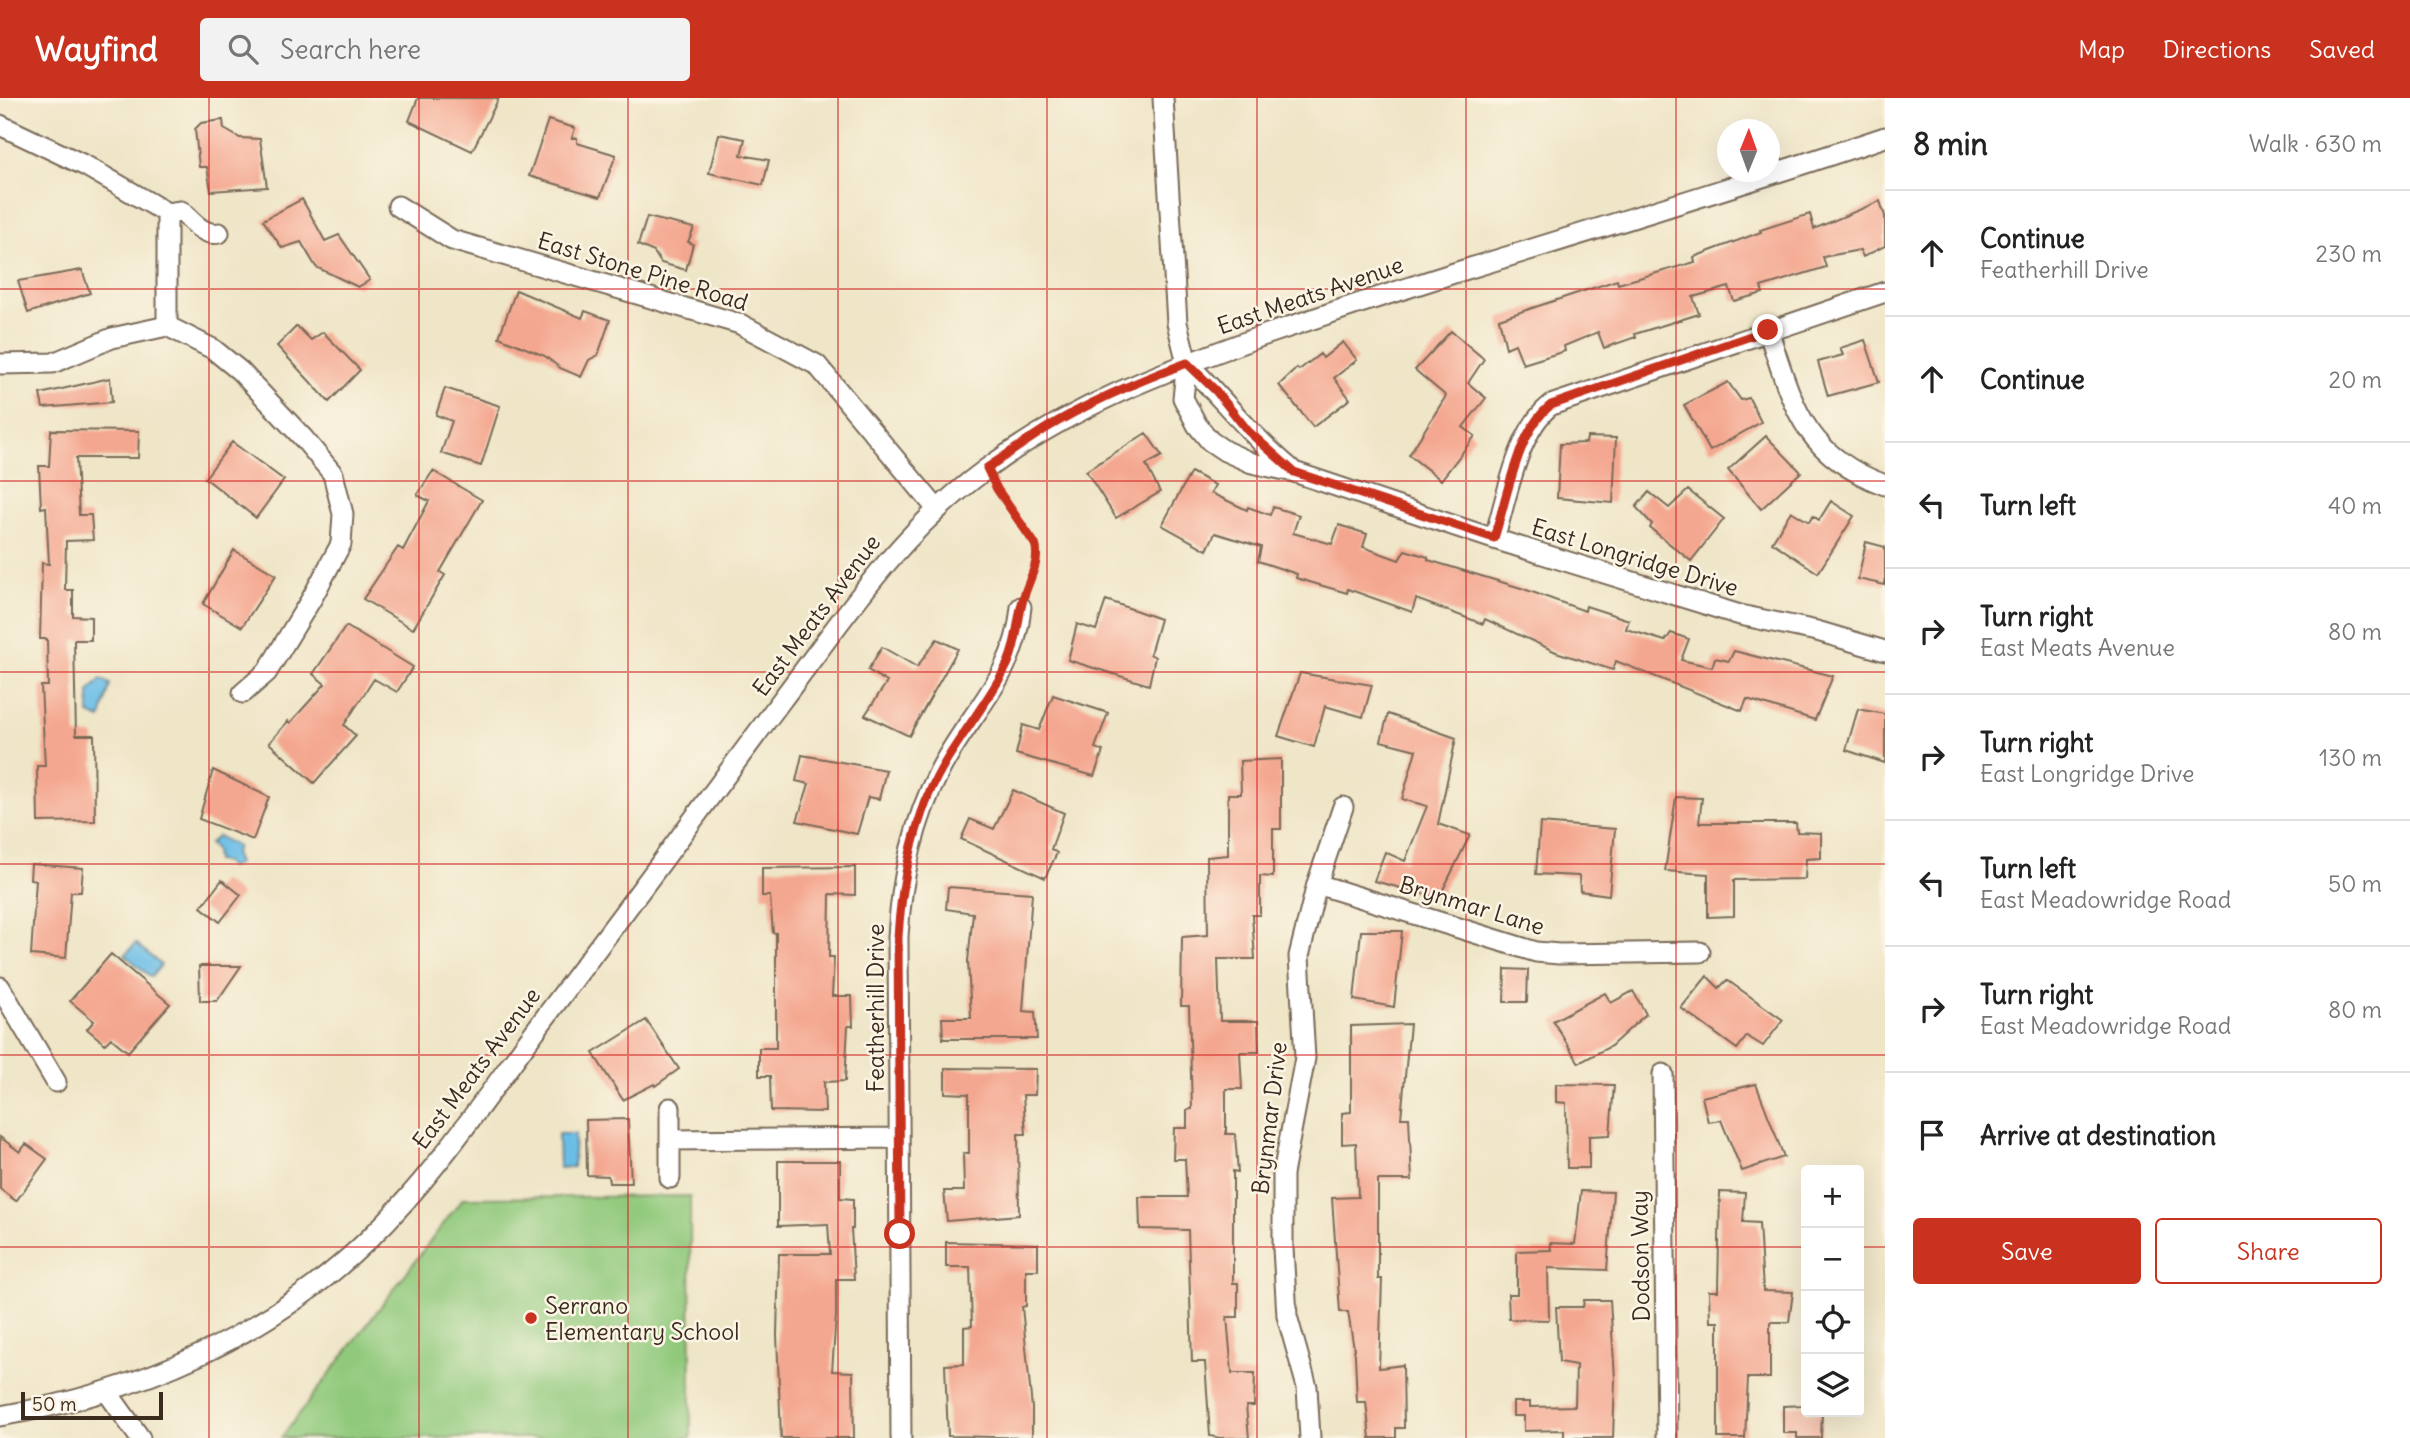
<!DOCTYPE html>
<html lang="en">
<head>
<meta charset="utf-8">
<style>
  body { margin:0; font-family:Delius,sans-serif; background:#f2f2f2; color:#222 }
  .controls { position:absolute; right:21px; bottom:21px; display:grid; overflow:hidden; border-radius:7px; box-shadow:0 7px 28px #0002 }
  .controls button { width:63px; height:63px; display:grid; place-items:center; padding:0; border:0; border-bottom:2px solid #e0e0e0; background:#fff; color:#222; font:35px sans-serif }
  .compass { position:absolute; left:1717px; top:21px; width:63px; height:63px; border-radius:50%; background:#fff; box-shadow:0 7px 28px #0002; rotate:1deg }
  .scale { position:absolute; left:21px; bottom:18px; width:142px; box-sizing:border-box; padding-left:7px; border:4px solid #3b2a1e; border-top:0; font-size:19px; line-height:24px; white-space:nowrap; color:#3b2a1e; -webkit-text-stroke:5px #fcf5e5; paint-order:stroke }
  .stop { position:absolute; width:21px; height:21px; margin:-16px; border:5px solid #c8321e; border-radius:50%; background:#fff }
  .stop.end { background:#c8321e; border-color:#fff; box-shadow:0 2px 7px #0008 }
  .list { margin:0; padding:0; list-style:none }
  h2 { display:flex; justify-content:space-between; align-items:center; height:91px; margin:0; padding:0 28px; font-size:30px }
  h2 small { font-size:23px; font-weight:400; color:#767676 }
  .list li { display:grid; grid-template-columns:46px 1fr auto; gap:21px; align-items:center; box-sizing:border-box; height:126px; padding:0 28px; border-top:2px solid #e0e0e0 }
  .list b { display:block; font-size:26px; white-space:nowrap }
  .list p { margin:0; font-size:23px; white-space:nowrap; color:#767676 }
  .list em { font-size:23px; font-style:normal; color:#767676 }
  .actions { display:flex; gap:14px; padding:21px 28px }
  .actions a { flex:1; padding:16px 0; border:2px solid #c8321e; border-radius:7px; text-align:center; font-size:24px; color:#c8321e }
  .actions .main { background:#c8321e; color:#fff }
  .icon { flex:none; width:38px; height:38px; fill:none; stroke:currentColor; stroke-width:2; stroke-linecap:round; stroke-linejoin:round }
  .map { position:relative; flex:none; width:1885px; height:1340px; overflow:hidden }
  header { display:flex; align-items:center; gap:42px; box-sizing:border-box; height:98px; padding:0 35px; background:#c8321e; color:#fff }
  header strong { font-size:33px }
  nav { display:flex; gap:38px; margin-inline-start:auto; font-size:24px }
  .search { width:490px; height:63px; background:#f2f2f2; display:flex; align-items:center; gap:18px; box-sizing:border-box; padding:0 24px; border-radius:7px; color:#767676; font-size:26px }
  main { display:flex }
  aside { flex:1; background:#fff }
  .map>svg:first-child { display:block }
  .green { fill:#90c97c; stroke:#667a4d; stroke-width:2 }
  .water { fill:#6abee6; stroke:#527482; stroke-width:2 }
  .building { fill:#f4a790 }
  .lines { fill:none; stroke-linecap:round; stroke-linejoin:round }
  .minor-casing { stroke:#7a6b59; stroke-width:23 }
  .path { stroke:#7a6b59; stroke-width:3.5; stroke-dasharray:2 5; stroke-linecap:butt }
  .minor { stroke:#fff; stroke-width:19 }
  .route { stroke:#c8321e; stroke-width:9 }
  .grid { fill:none; stroke:#d62828; stroke-width:2; stroke-opacity:0.55 }
  .poi-dot { fill:#c8321e; stroke:#fcf5e5; stroke-width:2.5 }
  .labels { text-anchor:middle; dominant-baseline:central; stroke-width:5; stroke-linejoin:round; paint-order:stroke }
  .street-label { font-size:23px; fill:#3b2a1e; stroke:#fcf5e5 }
  .poi-label { font-size:23px; fill:#3b2a1e; stroke:#fcf5e5; text-anchor:start }
</style>
</head>
<body>
<header>
<strong>Wayfind</strong>
<div class="search"><svg class="icon" aria-label="search" viewBox="0 0 24 24"><circle cx="10" cy="10" r="6"/><path d="M15 15l6 6"/></svg>Search here</div>
<nav><a>Map</a><a>Directions</a><a>Saved</a></nav>
</header>
<main>
<div class="map">
<svg width="1885" height="1340" viewBox="0 0 1885 1340">
  <rect width="100%" height="100%" fill="#fcf5e5"/>
  <filter id="ink" filterUnits="userSpaceOnUse"><feTurbulence type="fractalNoise" baseFrequency=".0143" numOctaves="2"/><feDisplacementMap in="SourceGraphic" scale="14" xChannelSelector="R" yChannelSelector="G"/><feConvolveMatrix kernelMatrix="1 2 1 2 8 2 1 2 1" color-interpolation-filters="sRGB"/></filter>
  <filter id="wash" filterUnits="userSpaceOnUse"><feTurbulence type="fractalNoise" baseFrequency=".00686" numOctaves="4" result="noise"/><feDisplacementMap in="SourceGraphic" scale="28" xChannelSelector="R" yChannelSelector="G"/><feGaussianBlur stdDeviation="1.57" result="paint"/><feColorMatrix in="noise" values="0 0 0 0 0 0 0 0 0 0 0 0 0 0 0 0 0 1.4 0 .05"/><feComposite in="paint" operator="in"/></filter>
  <g filter="url(#wash)">
    <rect width="100%" height="100%" fill="#efe5c7"/>
    <path class="green" d="M 690,1098 L 691,1340 L 281,1340 L 463,1100 Z"/>
    <path class="water" d="M 101,581 L 110,586 L 101,621 L 89,616 L 89,594 Z
      M 218,738 L 237,749 L 234,756 L 238,765 L 230,770 L 225,764 L 216,763 L 215,752 L 209,746 Z
      M 136,845 L 161,867 L 151,879 L 125,857 Z
      M 558,1036 L 575,1036 L 573,1069 L 559,1070 Z"/>
    <g id="blocks">
      <path class="building" d="M 418,0 L 499,0 L 472,53 L 409,23 Z
        M 223,22 L 224,31 L 240,40 L 260,41 L 267,89 L 211,93 L 207,69 L 199,69 L 195,31 L 201,25 Z
        M 548,22 L 575,30 L 572,40 L 577,40 L 577,45 L 616,57 L 600,99 L 529,78 Z
        M 719,36 L 745,41 L 741,57 L 769,62 L 763,87 L 709,75 Z
        M 302,101 L 325,143 L 339,137 L 370,182 L 358,189 L 316,169 L 301,144 L 282,150 L 263,122 Z
        M 1880,103 L 1885,118 L 1885,148 L 1863,159 L 1860,152 L 1823,159 L 1826,169 L 1761,189 L 1763,195 L 1734,203 L 1729,189 L 1693,199 L 1699,216 L 1635,236 L 1636,239 L 1604,250 L 1598,234 L 1564,248 L 1565,253 L 1523,266 L 1515,246 L 1506,250 L 1499,221 L 1617,182 L 1618,186 L 1695,164 L 1694,159 L 1761,134 L 1760,132 L 1810,116 L 1814,131 Z
        M 647,119 L 694,130 L 688,144 L 693,146 L 686,172 L 661,165 L 654,154 L 638,147 Z
        M 82,172 L 90,195 L 28,215 L 18,183 Z
        M 516,192 L 582,220 L 585,213 L 610,222 L 598,257 L 589,262 L 581,279 L 560,270 L 545,258 L 499,239 Z
        M 297,228 L 311,242 L 323,234 L 360,272 L 329,304 L 277,248 Z
        M 1451,233 L 1484,261 L 1468,285 L 1486,300 L 1463,329 L 1475,338 L 1441,382 L 1409,357 L 1446,298 L 1415,272 Z
        M 1865,242 L 1879,284 L 1828,298 L 1818,264 L 1843,257 L 1840,250 Z
        M 1343,244 L 1357,262 L 1334,280 L 1350,301 L 1313,329 L 1279,287 L 1297,270 L 1299,272 L 1320,256 L 1323,260 Z
        M 110,280 L 112,304 L 43,310 L 40,296 Z
        M 1728,284 L 1741,302 L 1749,300 L 1761,324 L 1710,353 L 1684,307 Z
        M 445,290 L 500,308 L 481,368 L 441,355 L 452,323 L 436,317 Z
        M 51,332 L 139,333 L 138,360 L 76,360 L 79,417 L 91,417 L 93,442 L 66,443 L 65,492 L 73,492 L 73,518 L 91,519 L 91,542 L 74,542 L 76,637 L 94,637 L 95,723 L 38,724 L 37,668 L 45,668 L 41,588 L 48,588 L 47,541 L 40,541 L 42,465 L 49,466 L 46,409 L 41,410 L 39,368 L 49,368 Z
        M 1146,335 L 1162,358 L 1146,367 L 1160,394 L 1116,420 L 1086,373 Z
        M 1766,338 L 1801,374 L 1761,411 L 1728,372 Z
        M 1587,339 L 1616,340 L 1613,405 L 1557,400 L 1560,346 L 1586,345 Z
        M 232,344 L 284,382 L 256,420 L 205,380 Z
        M 433,373 L 482,402 L 440,474 L 445,477 L 413,531 L 363,501 L 398,449 L 403,452 L 429,403 L 417,397 Z
        M 1191,374 L 1215,387 L 1211,395 L 1247,412 L 1248,409 L 1270,417 L 1273,409 L 1299,417 L 1293,435 L 1332,446 L 1339,427 L 1367,436 L 1363,449 L 1399,462 L 1405,452 L 1428,459 L 1428,462 L 1521,490 L 1585,513 L 1586,508 L 1629,522 L 1626,531 L 1665,543 L 1671,535 L 1689,541 L 1681,562 L 1712,569 L 1715,560 L 1729,563 L 1734,553 L 1833,578 L 1815,622 L 1747,601 L 1742,613 L 1616,563 L 1613,572 L 1556,554 L 1485,521 L 1483,526 L 1416,501 L 1412,514 L 1348,491 L 1347,495 L 1296,480 L 1297,476 L 1258,463 L 1261,449 L 1215,435 L 1207,452 L 1162,427 Z
        M 1688,392 L 1724,421 L 1691,463 L 1650,430 L 1652,426 L 1636,409 L 1649,394 L 1669,410 Z
        M 1831,403 L 1854,418 L 1818,475 L 1772,444 L 1791,413 L 1809,424 L 1813,418 L 1819,422 Z
        M 1866,444 L 1885,449 L 1885,487 L 1858,481 Z
        M 234,452 L 276,477 L 242,529 L 203,506 Z
        M 1106,502 L 1160,521 L 1150,556 L 1155,559 L 1149,587 L 1068,562 L 1077,526 L 1096,532 Z
        M 346,528 L 413,569 L 397,594 L 374,581 L 344,627 L 356,638 L 314,685 L 269,645 L 288,623 L 290,625 L 325,586 L 313,576 Z
        M 937,541 L 958,551 L 909,638 L 865,617 L 887,584 L 868,572 L 882,549 L 917,569 Z
        M 1300,575 L 1372,587 L 1363,619 L 1325,608 L 1314,649 L 1278,638 Z
        M 1053,597 L 1108,615 L 1095,650 L 1103,653 L 1094,678 L 1016,656 L 1023,627 L 1039,632 Z
        M 1858,611 L 1885,616 L 1885,665 L 1846,652 Z
        M 1388,616 L 1456,640 L 1438,726 L 1470,737 L 1439,800 L 1374,783 L 1385,754 L 1405,763 L 1427,708 L 1402,701 L 1416,652 L 1381,643 Z
        M 802,657 L 886,672 L 879,701 L 868,699 L 857,736 L 797,723 L 809,686 L 796,683 Z
        M 1281,661 L 1281,731 L 1273,731 L 1273,779 L 1260,778 L 1260,817 L 1252,817 L 1255,861 L 1218,861 L 1220,923 L 1258,923 L 1259,954 L 1240,954 L 1242,991 L 1226,991 L 1226,1036 L 1235,1036 L 1238,1074 L 1233,1073 L 1233,1185 L 1238,1185 L 1238,1219 L 1227,1219 L 1232,1275 L 1255,1275 L 1254,1308 L 1246,1308 L 1249,1340 L 1220,1340 L 1210,1338 L 1205,1264 L 1192,1264 L 1188,1132 L 1140,1131 L 1139,1099 L 1187,1099 L 1185,1061 L 1173,1061 L 1174,1030 L 1187,1030 L 1187,1012 L 1192,1011 L 1189,908 L 1181,908 L 1182,839 L 1208,837 L 1207,759 L 1228,757 L 1228,696 L 1241,696 L 1240,663 Z
        M 213,672 L 269,699 L 253,742 L 199,721 Z
        M 1013,692 L 1064,715 L 1051,751 L 1057,755 L 1045,780 L 961,741 L 970,721 L 994,731 Z
        M 1676,699 L 1702,700 L 1699,725 L 1796,725 L 1797,734 L 1821,735 L 1821,760 L 1806,761 L 1805,781 L 1734,782 L 1734,818 L 1708,819 L 1708,776 L 1665,773 Z
        M 1540,725 L 1615,731 L 1609,797 L 1580,793 L 1579,778 L 1536,776 Z
        M 31,766 L 83,770 L 81,794 L 71,794 L 66,860 L 31,857 L 36,782 L 30,781 Z
        M 855,769 L 855,797 L 830,796 L 829,859 L 834,859 L 832,898 L 852,898 L 853,928 L 848,928 L 845,983 L 824,984 L 825,1014 L 771,1013 L 770,978 L 759,978 L 759,950 L 776,950 L 776,835 L 773,835 L 770,798 L 762,798 L 762,770 Z
        M 222,782 L 241,797 L 220,824 L 201,809 Z
        M 948,789 L 1032,795 L 1023,913 L 1035,914 L 1037,941 L 943,941 L 942,920 L 971,920 L 968,863 L 973,815 L 946,811 Z
        M 1361,833 L 1402,833 L 1394,909 L 1354,902 Z
        M 111,856 L 170,906 L 128,954 L 111,940 L 105,946 L 87,931 L 94,923 L 70,903 Z
        M 199,868 L 241,868 L 217,903 L 200,903 Z
        M 1505,871 L 1528,872 L 1527,904 L 1504,904 Z
        M 1707,878 L 1719,890 L 1727,882 L 1783,922 L 1763,948 L 1747,938 L 1737,951 L 1681,910 Z
        M 1633,893 L 1646,916 L 1611,948 L 1579,965 L 1553,923 L 1605,895 L 1611,905 Z
        M 646,922 L 679,971 L 655,988 L 654,986 L 623,1002 L 593,955 Z
        M 1410,926 L 1401,1020 L 1409,1020 L 1412,1082 L 1378,1082 L 1378,1181 L 1382,1181 L 1379,1270 L 1403,1267 L 1404,1330 L 1396,1330 L 1396,1340 L 1370,1340 L 1366,1304 L 1357,1304 L 1355,1257 L 1348,1214 L 1340,1214 L 1332,1100 L 1358,1099 L 1356,1045 L 1342,1046 L 1342,1015 L 1351,1014 L 1351,928 Z
        M 945,970 L 1036,971 L 1035,997 L 1023,997 L 1026,1036 L 1018,1036 L 1019,1117 L 947,1123 L 944,1093 L 964,1093 L 963,1055 L 969,1055 L 969,996 L 945,995 Z
        M 1556,986 L 1614,987 L 1610,1037 L 1589,1038 L 1589,1070 L 1567,1070 L 1566,1005 L 1556,1004 Z
        M 1756,986 L 1784,1059 L 1742,1073 L 1721,1022 L 1708,1024 L 1702,999 Z
        M 628,1021 L 631,1085 L 609,1085 L 608,1078 L 587,1077 L 586,1022 Z
        M 0,1039 L 20,1054 L 26,1046 L 47,1061 L 16,1103 L 0,1091 Z
        M 778,1063 L 840,1063 L 840,1100 L 853,1101 L 853,1131 L 851,1131 L 854,1181 L 836,1181 L 836,1218 L 832,1273 L 853,1274 L 854,1340 L 781,1340 L 777,1237 L 779,1156 L 830,1156 L 828,1126 L 778,1128 Z
        M 1581,1093 L 1613,1094 L 1607,1172 L 1548,1170 L 1549,1222 L 1509,1221 L 1508,1196 L 1517,1196 L 1517,1153 L 1551,1152 L 1550,1145 L 1575,1146 Z
        M 1720,1094 L 1745,1095 L 1743,1124 L 1759,1125 L 1763,1193 L 1793,1194 L 1789,1224 L 1770,1224 L 1770,1280 L 1748,1280 L 1745,1340 L 1718,1340 L 1718,1224 L 1710,1224 L 1709,1193 L 1718,1193 Z
        M 946,1144 L 1038,1146 L 1038,1172 L 1026,1172 L 1026,1208 L 1022,1209 L 1032,1310 L 1032,1340 L 948,1338 L 945,1267 L 964,1266 L 964,1229 L 972,1228 L 970,1169 L 946,1169 Z
        M 1584,1202 L 1610,1202 L 1615,1281 L 1613,1340 L 1564,1340 L 1564,1332 L 1524,1333 L 1524,1318 L 1513,1318 L 1513,1304 L 1530,1304 L 1530,1309 L 1575,1308 L 1576,1267 L 1559,1264 L 1556,1209 L 1583,1209 Z
        M 1806,1307 L 1806,1314 L 1822,1314 L 1821,1340 L 1797,1340 L 1797,1335 L 1783,1335 L 1783,1308 Z"/>
    </g>
  </g>
  <g filter="url(#ink)">
    <use href="#blocks" fill-opacity="0" stroke="#7a6b59" stroke-width="2"/>
    <g class="lines">
      <defs>
        <path id="minor" d="M 1163,0 L 1177,225 L 1187,265 L 1183,300 L 1197,327 L 1210,343 L 1225,353 L 1252,365 L 1294,374 L 1494,441 L 1740,517 L 1817,533 L 1885,553
          M 0,27 L 86,68 L 167,115 L 167,228
          M 398,108 L 452,142 L 740,226 L 817,267 L 936,410
          M 167,115 L 181,113 C 191,122 204,139 219,135
          M 1768,232 C 1793,307 1803,357 1885,387
          M 1187,265 C 1223,301 1251,338 1291,371
          M 0,266 L 53,265 L 112,240 L 167,228 L 213,251 L 240,273 L 304,341 L 333,376 L 343,416 L 341,446 L 312,500 L 267,574 L 243,595
          M 1494,441 C 1507,401 1517,333 1551,307 L 1885,194
          M 1317,786 L 1536,854 L 1559,856 L 1700,854
          M 0,889 L 56,984
          M 1663,976 L 1667,1340
          M 670,1010 L 670,1080
          M 670,1042 L 899,1040
          M 108,1295 L 140,1340
          M 0,1318 C 137,1295 268,1239 369,1141 C 437,1075 490,993 547,917 C 626,813 703,708 781,603 C 846,517 897,437 985,372 C 1069,309 1164,273 1262,238 C 1326,216 1390,195 1454,175 C 1598,131 1742,87 1885,39
          M 901,1340 L 898,839 C 901,782 913,725 939,674 C 969,614 1015,581 1021,509
          M 1310,1340 L 1307,1289 L 1287,1218 L 1283,1150 L 1283,1076 L 1305,960 L 1299,858 L 1317,786 L 1343,709"/>
      </defs>
      <use href="#minor" class="minor-casing"/>
      <path class="path" d="M 995,386 L 1037,452 L 1036,463 L 1026,493"/>
      <use href="#minor" class="minor"/>
    </g>
  </g>
  <g class="lines" filter="url(#ink)">
    <path class="route" d="M 900,1136 L 898,839 C 901,790 910,744 928,698 C 949,648 985,612 1008,565 C 1018,543 1017,520 1024,498 C 1029,482 1041,462 1035,446 L 997,391 L 987,370 C 1006,357 1025,344 1045,331 C 1089,304 1138,283 1187,265 L 1216,293 L 1248,333 L 1294,374 L 1494,440 C 1507,401 1517,333 1551,307 L 1768,232"/>
  </g>
  <path class="grid" d="M 209,0 L 209,1340M 419,0 L 419,1340M 628,0 L 628,1340M 838,0 L 838,1340M 1047,0 L 1047,1340M 1257,0 L 1257,1340M 1466,0 L 1466,1340M 1676,0 L 1676,1340M 0,191 L 1885,191M 0,383 L 1885,383M 0,574 L 1885,574M 0,766 L 1885,766M 0,957 L 1885,957M 0,1149 L 1806,1149M 1859,1149 L 1885,1149"/>
  <circle class="poi-dot" cx="531" cy="1220" r="7"/>
  <g class="labels">
    <g class="street-label">
      <text transform="translate(643 173) rotate(17)">East Stone Pine Road</text>
      <text transform="translate(1310 197) rotate(-19)">East Meats Avenue</text>
      <text transform="translate(1635 459) rotate(17)">East Longridge Drive</text>
      <text transform="translate(816 517) rotate(-53)">East Meats Avenue</text>
      <text transform="translate(1472 807) rotate(17)">Brynmar Lane</text>
      <text transform="translate(875 910) rotate(-90)">Featherhill Drive</text>
      <text transform="translate(476 970) rotate(-53)">East Meats Avenue</text>
      <text transform="translate(1269 1020) rotate(-83)">Brynmar Drive</text>
      <text transform="translate(1640 1158) rotate(-91)">Dodson Way</text>
    </g>
    <g class="poi-label">
      <text x="545" y="1207">Serrano<tspan x="545" dy="26">Elementary School</tspan></text>
    </g>
  </g>
</svg>
<div class="controls">
<button>+</button>
<button>−</button>
<button><svg class="icon" aria-label="locate" viewBox="0 0 24 24"><circle cx="12" cy="12" r="6"/><path d="M12 2v4M12 18v4M2 12h4M18 12h4"/></svg></button>
<button><svg class="icon" aria-label="layers" viewBox="0 0 24 24"><path d="M12 4l9 5-9 5-9-5zM3 14l9 5 9-5"/></svg></button>
</div>
<svg class="compass" viewBox="-18 -18 36 36"><path d="M0-13l5 13h-10z" fill="#e53935"/><path d="M0 13l5-13h-10z" fill="#767676"/></svg>
<div class="scale">50 m</div>
<div class="stop" style="left:900px;top:1136px"></div>
<div class="stop end" style="left:1768px;top:232px"></div>
</div>
<aside>
<h2>8 min<small>Walk · 630 m</small></h2>
<ul class="list">
<li><svg class="icon" aria-label="ahead" viewBox="0 0 24 24"><path d="M12 20V5M6 11l6-6 6 6"/></svg><div><b>Continue</b><p>Featherhill Drive</p></div><em>230 m</em></li>
<li><svg class="icon" aria-label="ahead" viewBox="0 0 24 24"><path d="M12 20V5M6 11l6-6 6 6"/></svg><div><b>Continue</b></div><em>20 m</em></li>
<li><svg class="icon" aria-label="left" viewBox="0 0 24 24"><path d="M17 20v-9H6M10 6l-5 5 5 5"/></svg><div><b>Turn left</b></div><em>40 m</em></li>
<li><svg class="icon" aria-label="right" viewBox="0 0 24 24"><path d="M7 20v-9h11M14 6l5 5-5 5"/></svg><div><b>Turn right</b><p>East Meats Avenue</p></div><em>80 m</em></li>
<li><svg class="icon" aria-label="right" viewBox="0 0 24 24"><path d="M7 20v-9h11M14 6l5 5-5 5"/></svg><div><b>Turn right</b><p>East Longridge Drive</p></div><em>130 m</em></li>
<li><svg class="icon" aria-label="left" viewBox="0 0 24 24"><path d="M17 20v-9H6M10 6l-5 5 5 5"/></svg><div><b>Turn left</b><p>East Meadowridge Road</p></div><em>50 m</em></li>
<li><svg class="icon" aria-label="right" viewBox="0 0 24 24"><path d="M7 20v-9h11M14 6l5 5-5 5"/></svg><div><b>Turn right</b><p>East Meadowridge Road</p></div><em>80 m</em></li>
<li><svg class="icon" aria-label="arrive" viewBox="0 0 24 24"><path d="M6 21V4h12l-3 4 3 4H6"/></svg><div><b>Arrive at destination</b></div></li>
</ul>
<div class="actions"><a class="main">Save</a><a>Share</a></div>
</aside>
</main>
</body>
</html>
